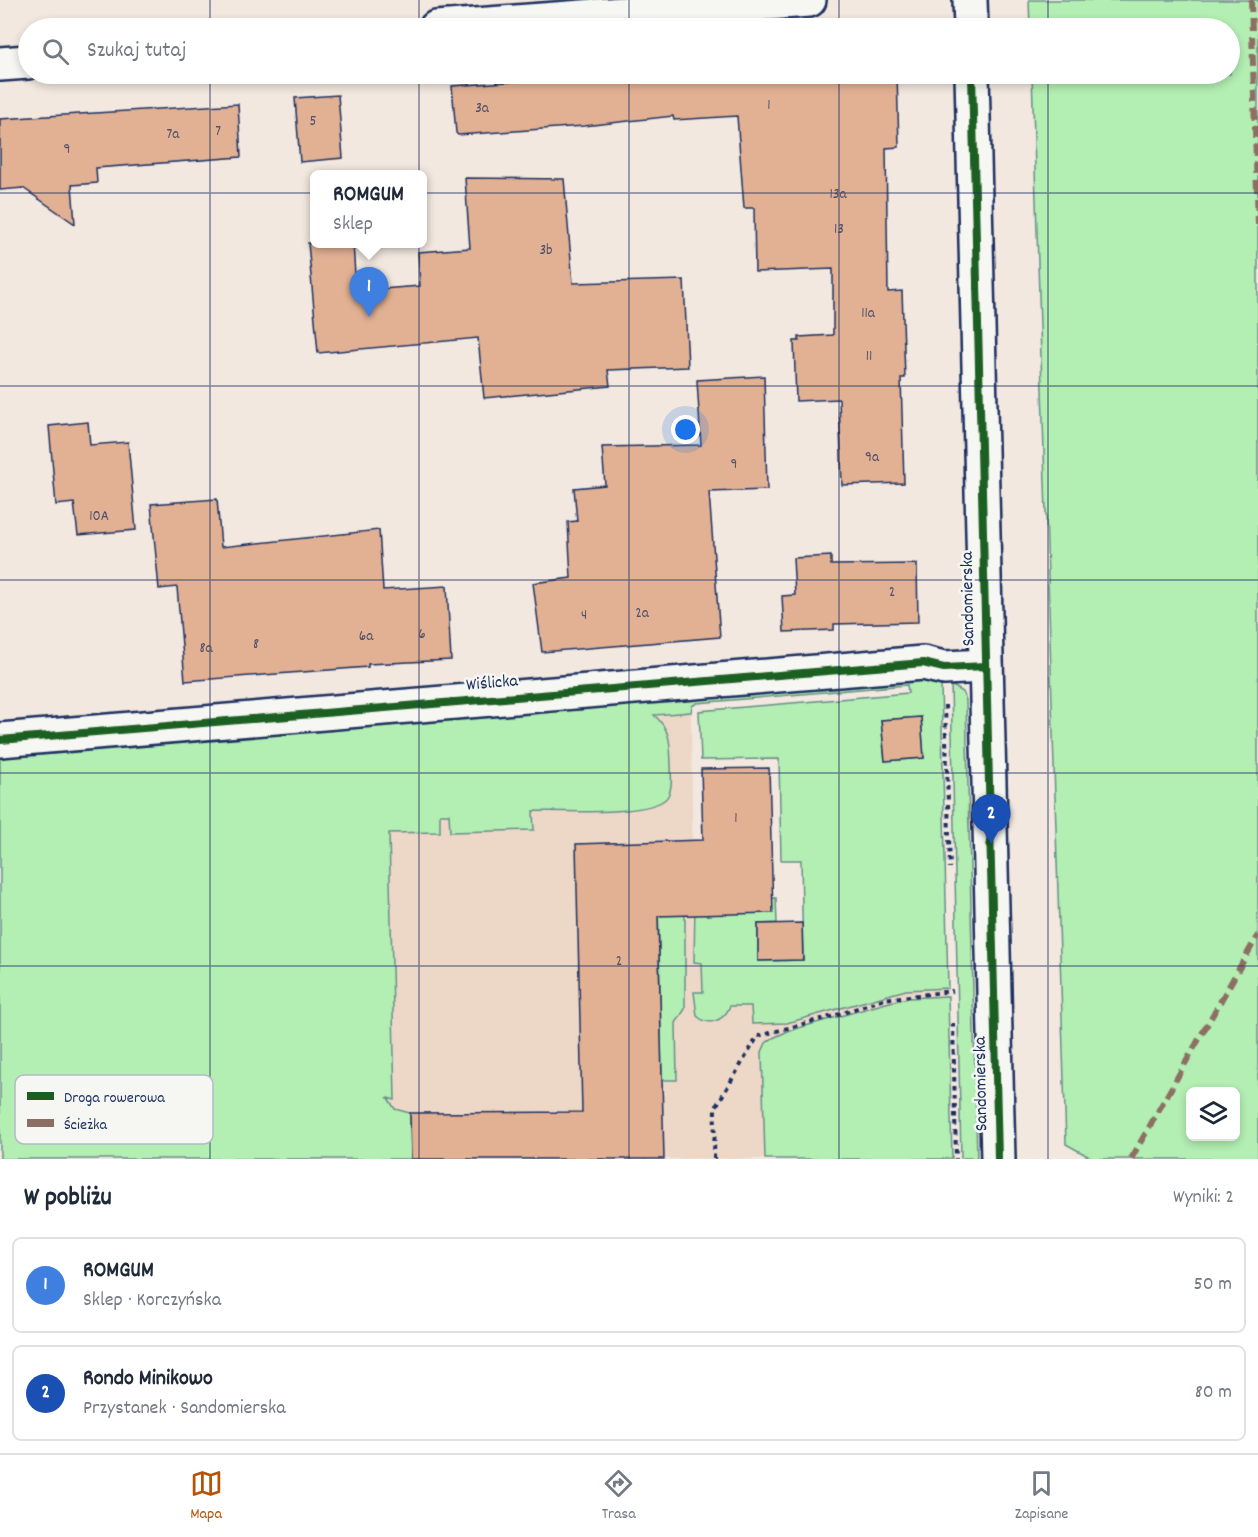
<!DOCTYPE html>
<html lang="pl">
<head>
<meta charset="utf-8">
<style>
  body { margin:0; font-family:Dekko,sans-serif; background:#f2f2f3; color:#1f2937 }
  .controls { position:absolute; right:18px; bottom:18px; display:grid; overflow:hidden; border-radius:9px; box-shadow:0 3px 9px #0003 }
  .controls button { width:54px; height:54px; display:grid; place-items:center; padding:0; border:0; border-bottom:2px solid #e0e1e3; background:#fff; color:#1f2937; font:30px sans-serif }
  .you { position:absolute; left:686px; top:430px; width:21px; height:21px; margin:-15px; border:4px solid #fff; border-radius:50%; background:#1a73e8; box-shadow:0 0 0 9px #1a73e833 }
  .badge { display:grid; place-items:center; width:39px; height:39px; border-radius:50%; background:#b45309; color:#fff; font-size:20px; font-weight:700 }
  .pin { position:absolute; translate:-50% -50px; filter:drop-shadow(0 2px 3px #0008) }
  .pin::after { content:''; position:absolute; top:32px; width:21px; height:18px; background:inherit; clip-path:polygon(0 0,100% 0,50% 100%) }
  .popup { position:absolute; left:310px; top:170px; width:117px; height:78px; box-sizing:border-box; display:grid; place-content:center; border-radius:9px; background:#fff; filter:drop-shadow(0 2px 4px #0005); font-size:20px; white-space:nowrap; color:#747a83 }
  .popup b { font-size:22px; color:#1f2937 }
  .popup::after { content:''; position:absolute; left:50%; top:100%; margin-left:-12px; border:12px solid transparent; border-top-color:#fff }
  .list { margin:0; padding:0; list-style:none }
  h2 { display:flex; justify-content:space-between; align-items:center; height:78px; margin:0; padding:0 24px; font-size:26px }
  h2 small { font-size:20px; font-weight:400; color:#747a83 }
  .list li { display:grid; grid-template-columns:39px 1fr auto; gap:18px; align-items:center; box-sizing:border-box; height:96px; margin:0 12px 12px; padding:0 12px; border:2px solid #e0e1e3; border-radius:9px }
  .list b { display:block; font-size:22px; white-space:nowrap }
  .list p { margin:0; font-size:20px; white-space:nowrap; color:#747a83 }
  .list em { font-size:20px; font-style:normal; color:#747a83 }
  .icon { flex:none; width:33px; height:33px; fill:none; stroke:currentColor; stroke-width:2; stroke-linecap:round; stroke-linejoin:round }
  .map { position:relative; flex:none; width:1258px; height:1159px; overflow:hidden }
  .search { position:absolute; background:#fff; box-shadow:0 3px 9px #0003; left:18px; right:18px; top:18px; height:66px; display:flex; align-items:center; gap:15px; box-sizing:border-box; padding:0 21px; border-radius:33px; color:#747a83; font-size:22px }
  .sheet { height:294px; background:#fff }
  nav { display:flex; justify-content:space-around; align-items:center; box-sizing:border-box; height:84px; border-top:2px solid #e0e1e3; background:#fff; font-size:16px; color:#747a83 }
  nav a { display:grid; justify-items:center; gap:3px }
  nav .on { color:#b45309 }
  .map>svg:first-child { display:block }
  .built { fill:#edd8c8 }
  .green { fill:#b3eeb2; stroke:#678e88; stroke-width:1.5; fill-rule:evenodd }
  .building { fill:#e2b194; stroke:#1b2f5e; stroke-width:1.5 }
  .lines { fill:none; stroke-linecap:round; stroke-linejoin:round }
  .minor-casing { stroke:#1b2f5e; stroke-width:38 }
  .tertiary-casing { stroke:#1b2f5e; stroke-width:38 }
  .path { stroke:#1b2f5e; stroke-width:4; stroke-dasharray:4.5 4.5; stroke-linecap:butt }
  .minor { stroke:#f6f6f2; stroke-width:33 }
  .tertiary { stroke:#f6f6f2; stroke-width:33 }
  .quiet { stroke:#8d6e63; stroke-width:6; stroke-dasharray:12 6; stroke-linecap:butt }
  .cycleway-casing { stroke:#f6f6f2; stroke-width:11 }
  .cycleway { stroke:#1b5e20; stroke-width:8 }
  .grid { fill:none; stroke:#1b2f5e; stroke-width:1.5; stroke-opacity:0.55 }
  .labels { text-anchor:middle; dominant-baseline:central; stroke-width:5; stroke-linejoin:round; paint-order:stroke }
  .number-label { font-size:15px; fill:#4d506c }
  .street-label { font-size:18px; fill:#1b2f5e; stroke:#f6f6f2 }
  .key { fill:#f6f6f2; stroke:#b4bac6; stroke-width:1.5 }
  .key-label { font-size:16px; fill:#1b2f5e }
</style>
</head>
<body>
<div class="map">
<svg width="1258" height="1159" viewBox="0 0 1258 1159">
  <rect width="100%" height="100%" fill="#f2e8df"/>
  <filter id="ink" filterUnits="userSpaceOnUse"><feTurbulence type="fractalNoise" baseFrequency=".0167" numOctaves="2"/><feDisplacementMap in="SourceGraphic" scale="12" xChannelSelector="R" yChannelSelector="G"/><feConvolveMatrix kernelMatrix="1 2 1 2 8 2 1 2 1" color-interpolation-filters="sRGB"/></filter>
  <g filter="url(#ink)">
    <path class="built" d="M 691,712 L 694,962 L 947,966 L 952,1159 L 0,1159 L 0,770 Z"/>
    <path class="green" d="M 1029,0 L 1258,0 L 1258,1159 L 1093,1159 L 1066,1144 L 1032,74 L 1230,74 L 1230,28 L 1030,28 ZM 1190,1092 L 1236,1092 L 1236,1136 L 1190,1136 Z
      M 916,674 L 941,684 L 948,988 L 906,990 L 787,1023 L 752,1024 L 751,1006 L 730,1006 C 724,1021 709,1027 697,1016 L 694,992 L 703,992 L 702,963 L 694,962 L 695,900 L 706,915 L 716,914 L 716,899 L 776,898 L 777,923 L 758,924 L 758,961 L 803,960 L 801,860 L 781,860 L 779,759 L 701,760 L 699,711 L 908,693 L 907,685 L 697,703 L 692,706 L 691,712 L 654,715 C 671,730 670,743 671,764 C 671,775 673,787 668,796 C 656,817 558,811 533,811 L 534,830 L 450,832 L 449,814 L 440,814 L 440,832 L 389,833 L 395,1100 L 388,1098 L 395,1109 L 410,1113 L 411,1159 L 0,1159 L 0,751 ZM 921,717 L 924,758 L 885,761 L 881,720 Z
      M 951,685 L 963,692 L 966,700 L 977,1158 L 961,1158 Z
      M 658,900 L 685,900 L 685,1009 L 676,1023 L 677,1080 L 662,1080 Z
      M 948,996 L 952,1159 L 765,1159 L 762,1052 L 766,1043 L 773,1038 L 788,1031 L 886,1003 L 908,998 Z"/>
    <path class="building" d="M 613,74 L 897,74 L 899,147 L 886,148 L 888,292 L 902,291 L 905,378 L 901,378 L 904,483 L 842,485 L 839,399 L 796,401 L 794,341 L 799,341 L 799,337 L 833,335 L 833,269 L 755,272 L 754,208 L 744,208 L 737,116 L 674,120 L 673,116 L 584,126 L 458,135 L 456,133 L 452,86 Z
      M 338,95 L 343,158 L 300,162 L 295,98 Z
      M 238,104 L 241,157 L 96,168 L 97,183 L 72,185 L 75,224 L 23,188 L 0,190 L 0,119 Z
      M 465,178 L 564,179 L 573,283 L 684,280 L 688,367 L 608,370 L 610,386 L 484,398 L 478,338 L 318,353 L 308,243 L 353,243 L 356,291 L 420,286 L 418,252 L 470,248 Z
      M 764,376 L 767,490 L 709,492 L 720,637 L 542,652 L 533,583 L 571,578 L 568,522 L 577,521 L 574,488 L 605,485 L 602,447 L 701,445 L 697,380 Z
      M 88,422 L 90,445 L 128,442 L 136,530 L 78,535 L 74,503 L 56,505 L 49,426 Z
      M 217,499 L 221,547 L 379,530 L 383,590 L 447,586 L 451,660 L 368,664 L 368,667 L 185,681 L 177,587 L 159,589 L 151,504 Z
      M 831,556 L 831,565 L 917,564 L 918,622 L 834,624 L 834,630 L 784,632 L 782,596 L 795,595 L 793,558 Z
      M 921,717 L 924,758 L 885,761 L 881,720 Z
      M 769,768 L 773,913 L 658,916 L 664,1159 L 411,1159 L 410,1113 L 582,1112 L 576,844 L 703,840 L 701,769 Z
      M 802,923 L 803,960 L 758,961 L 758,924 Z"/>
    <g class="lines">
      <defs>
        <path id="minor" d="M 436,28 L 809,0
          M 0,64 L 28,62
          M 0,740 L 923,663 L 944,668 L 986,666"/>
        <path id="tertiary" d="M 970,0 L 971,28
          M 972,74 L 998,1159"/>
      </defs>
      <use href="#minor" class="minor-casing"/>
      <use href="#tertiary" class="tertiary-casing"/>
      <path class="path" d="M 945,705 L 950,868
        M 953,1023 L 956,1159
        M 714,1159 L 715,1108 L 758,1036 L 837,1015 L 884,999 L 953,991"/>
      <use href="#minor" class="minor"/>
      <use href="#tertiary" class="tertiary"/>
      <path class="quiet" d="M 1251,0 L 1258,225
        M 1131,1159 L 1258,935"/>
      <defs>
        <path id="cycleway" d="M 972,74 L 998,1159
          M 0,740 L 923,663 L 944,668 L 986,666"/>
      </defs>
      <use href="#cycleway" class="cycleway-casing"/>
      <use href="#cycleway" class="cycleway"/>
    </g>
  </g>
  <path class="grid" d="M 210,0 L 210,28M 419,0 L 419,28M 629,0 L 629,28M 839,0 L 839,28M 1048,0 L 1048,28M 210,74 L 210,1159M 419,74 L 419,1159M 629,74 L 629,1159M 839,74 L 839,1159M 1048,74 L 1048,1159M 0,193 L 1258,193M 0,386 L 1258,386M 0,580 L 1258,580M 0,773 L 1258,773M 0,966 L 1258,966"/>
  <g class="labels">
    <g class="number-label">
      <text x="769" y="106">1</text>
      <text x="482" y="109">3a</text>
      <text x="313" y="122">5</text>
      <text x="218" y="132">7</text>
      <text x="173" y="135">7a</text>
      <text x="67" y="150">9</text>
      <text x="838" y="195">13a</text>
      <text x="839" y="230">13</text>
      <text x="546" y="251">3b</text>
      <text x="868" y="314">11a</text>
      <text x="869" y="357">11</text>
      <text x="872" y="458">9a</text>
      <text x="734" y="465">9</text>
      <text x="99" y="517">10A</text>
      <text x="892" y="593">2</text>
      <text x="642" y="614">2a</text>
      <text x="584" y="616">4</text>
      <text x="422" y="635">6</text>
      <text x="366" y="637">6a</text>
      <text x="256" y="645">8</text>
      <text x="206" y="649">8a</text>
      <text x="736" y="819">1</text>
      <text x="619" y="962">2</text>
    </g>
    <g class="street-label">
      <text transform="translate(969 599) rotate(-91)">Sandomierska</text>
      <text transform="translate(492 684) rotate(-5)">Wiślicka</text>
      <text transform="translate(982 1084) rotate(-91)">Sandomierska</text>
    </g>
  </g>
  <rect x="15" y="1075" width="198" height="69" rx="9" class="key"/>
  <rect x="27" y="1092" width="27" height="8" fill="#1b5e20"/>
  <rect x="27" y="1119" width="27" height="8" fill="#8d6e63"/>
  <g class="key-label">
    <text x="64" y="1102">Droga rowerowa</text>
    <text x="64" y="1129">Ścieżka</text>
  </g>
</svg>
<div class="controls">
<button><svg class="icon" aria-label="layers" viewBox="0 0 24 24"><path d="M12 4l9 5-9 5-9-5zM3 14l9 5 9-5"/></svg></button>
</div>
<div class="you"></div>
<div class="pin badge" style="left:369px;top:317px;background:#3f7fe0">1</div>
<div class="popup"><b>ROMGUM</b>Sklep</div>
<div class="pin badge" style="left:991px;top:844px;background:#1a4fb4">2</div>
<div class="search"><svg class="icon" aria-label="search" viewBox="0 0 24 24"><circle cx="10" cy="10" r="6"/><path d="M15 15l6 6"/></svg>Szukaj tutaj</div>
</div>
<section class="sheet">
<h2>W pobliżu<small>Wyniki: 2</small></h2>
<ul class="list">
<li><span class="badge" style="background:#3f7fe0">1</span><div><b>ROMGUM</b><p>Sklep · Korczyńska</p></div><em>50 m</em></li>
<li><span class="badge" style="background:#1a4fb4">2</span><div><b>Rondo Minikowo</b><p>Przystanek · Sandomierska</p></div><em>80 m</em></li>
</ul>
</section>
<nav>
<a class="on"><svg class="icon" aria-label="map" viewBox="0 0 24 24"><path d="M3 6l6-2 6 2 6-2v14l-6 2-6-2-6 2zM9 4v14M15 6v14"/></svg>Mapa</a>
<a><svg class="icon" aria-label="directions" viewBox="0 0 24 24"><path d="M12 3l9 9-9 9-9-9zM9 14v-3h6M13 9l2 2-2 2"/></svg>Trasa</a>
<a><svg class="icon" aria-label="saved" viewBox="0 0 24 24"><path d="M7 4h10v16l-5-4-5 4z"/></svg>Zapisane</a>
</nav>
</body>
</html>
